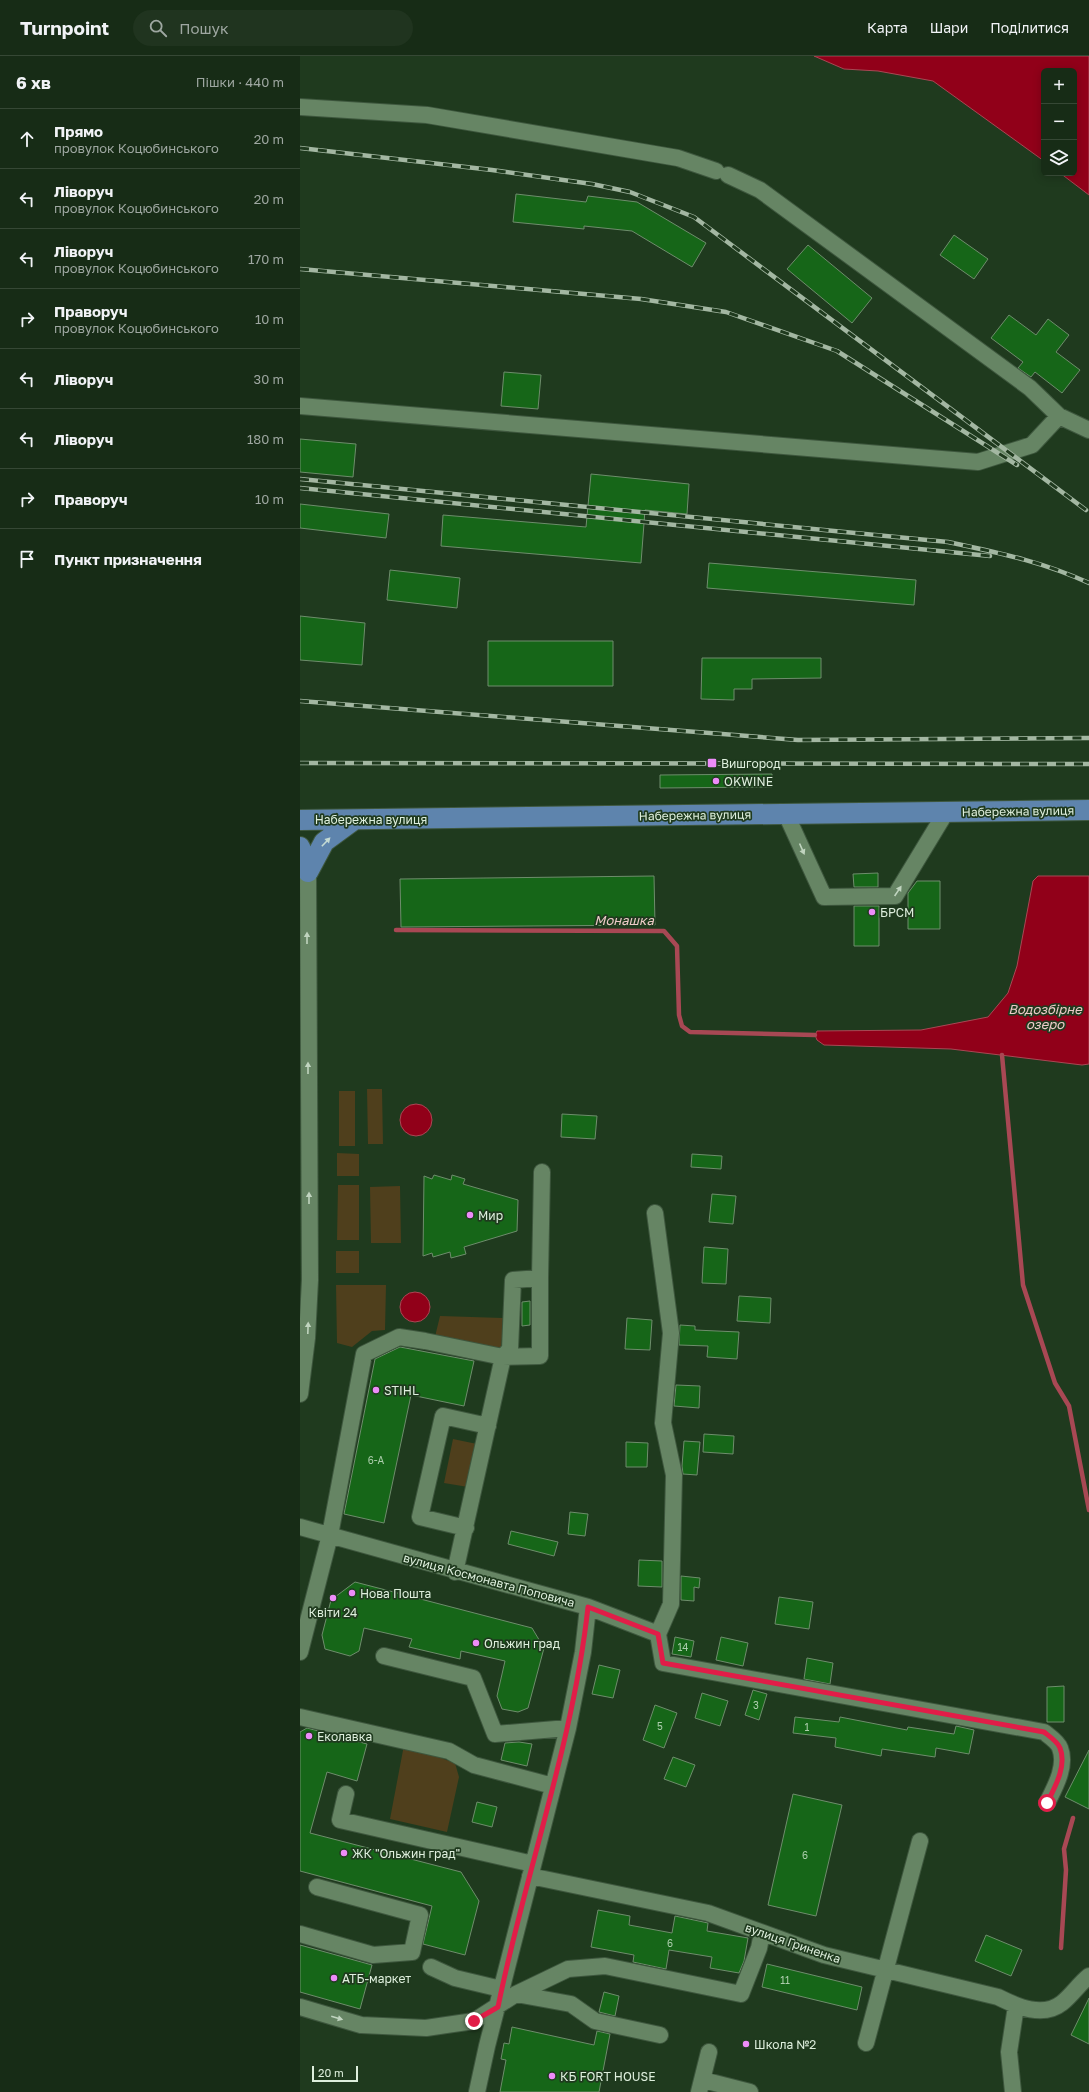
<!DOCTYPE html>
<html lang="uk">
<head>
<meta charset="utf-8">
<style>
  body { margin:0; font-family:"Golos Text",sans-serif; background:#20341f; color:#f1f3f6 }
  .controls { position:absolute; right:12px; top:12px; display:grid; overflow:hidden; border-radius:6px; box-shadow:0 2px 10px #0003 }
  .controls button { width:36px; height:36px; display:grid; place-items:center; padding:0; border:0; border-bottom:1px solid #364835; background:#172c16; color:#f1f3f6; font:20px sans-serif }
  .scale { position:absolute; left:12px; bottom:10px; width:46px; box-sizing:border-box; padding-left:4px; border:2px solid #deefdd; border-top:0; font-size:11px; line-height:14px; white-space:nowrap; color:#deefdd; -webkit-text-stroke:3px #1f3a1e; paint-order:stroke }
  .stop { position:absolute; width:12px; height:12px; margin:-9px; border:3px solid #e11d48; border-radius:50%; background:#fff }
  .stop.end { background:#e11d48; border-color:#fff; box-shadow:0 1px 4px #0008 }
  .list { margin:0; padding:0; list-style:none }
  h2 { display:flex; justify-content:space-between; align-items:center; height:52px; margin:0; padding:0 16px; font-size:17px }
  h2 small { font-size:13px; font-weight:400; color:#9ea7a1 }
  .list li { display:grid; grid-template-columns:26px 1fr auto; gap:12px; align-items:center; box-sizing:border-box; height:60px; padding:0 16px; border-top:1px solid #364835 }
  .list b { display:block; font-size:15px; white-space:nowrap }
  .list p { margin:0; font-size:13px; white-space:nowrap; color:#9ea7a1 }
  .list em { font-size:13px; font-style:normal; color:#9ea7a1 }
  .icon { flex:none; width:22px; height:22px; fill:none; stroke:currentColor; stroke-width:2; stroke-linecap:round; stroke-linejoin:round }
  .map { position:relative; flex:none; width:789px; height:2036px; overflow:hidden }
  header { display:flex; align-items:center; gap:24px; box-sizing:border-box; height:56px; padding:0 20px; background:#172c16; border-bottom:1px solid #364835 }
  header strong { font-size:19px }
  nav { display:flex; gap:22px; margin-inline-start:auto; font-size:14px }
  .search { width:280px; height:36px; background:#20341f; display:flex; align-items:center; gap:10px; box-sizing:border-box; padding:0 14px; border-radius:22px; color:#9ea7a1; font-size:15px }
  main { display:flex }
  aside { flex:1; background:#172c16 }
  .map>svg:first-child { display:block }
  .green { fill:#4f3f1c }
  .water { fill:#910019; stroke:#a84854 }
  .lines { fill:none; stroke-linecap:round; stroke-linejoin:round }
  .stream { stroke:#a84854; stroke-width:4.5 }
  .building { fill:#166618; stroke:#6e8d6c }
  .minor-casing { stroke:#3e573e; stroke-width:18 }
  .major-casing { stroke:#3e573e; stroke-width:22 }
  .minor { stroke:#668564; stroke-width:16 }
  .major { stroke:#5e84ad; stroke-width:20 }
  .rail-casing { stroke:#a3b7a2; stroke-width:4.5 }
  .rail { stroke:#1f3a1e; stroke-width:3; stroke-dasharray:9; stroke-linecap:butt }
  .oneway { fill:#c4dad3 }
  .oneway2 { fill:#c0d4bf }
  .route { stroke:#e11d48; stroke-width:5 }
  .poi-dot { fill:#ed8cf9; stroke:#1f3a1e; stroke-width:1.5 }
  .labels { text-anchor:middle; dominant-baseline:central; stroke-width:3.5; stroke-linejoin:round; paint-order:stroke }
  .number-label { font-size:10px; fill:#accdac }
  .poi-label { font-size:12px; fill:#deefdd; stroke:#1f3a1e; text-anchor:start }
  .street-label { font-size:12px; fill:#deefdd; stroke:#1f3a1e }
  .water-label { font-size:13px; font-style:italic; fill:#edcbc8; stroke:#1f3a1e }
</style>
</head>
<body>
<header>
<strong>Turnpoint</strong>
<div class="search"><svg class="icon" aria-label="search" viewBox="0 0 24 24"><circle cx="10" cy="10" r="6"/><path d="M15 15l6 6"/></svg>Пошук</div>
<nav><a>Карта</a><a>Шари</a><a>Поділитися</a></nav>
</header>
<main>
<aside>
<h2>6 хв<small>Пішки · 440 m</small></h2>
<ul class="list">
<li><svg class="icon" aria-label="ahead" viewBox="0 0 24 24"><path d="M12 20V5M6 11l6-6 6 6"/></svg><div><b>Прямо</b><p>провулок Коцюбинського</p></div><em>20 m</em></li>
<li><svg class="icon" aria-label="left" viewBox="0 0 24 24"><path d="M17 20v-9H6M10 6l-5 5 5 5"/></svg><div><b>Ліворуч</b><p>провулок Коцюбинського</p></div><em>20 m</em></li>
<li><svg class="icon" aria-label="left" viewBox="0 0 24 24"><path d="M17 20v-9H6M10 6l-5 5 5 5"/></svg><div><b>Ліворуч</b><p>провулок Коцюбинського</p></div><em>170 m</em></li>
<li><svg class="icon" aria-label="right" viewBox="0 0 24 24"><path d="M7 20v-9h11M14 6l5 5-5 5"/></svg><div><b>Праворуч</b><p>провулок Коцюбинського</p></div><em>10 m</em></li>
<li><svg class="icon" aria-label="left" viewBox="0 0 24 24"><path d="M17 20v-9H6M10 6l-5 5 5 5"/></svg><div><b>Ліворуч</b></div><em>30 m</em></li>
<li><svg class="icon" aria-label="left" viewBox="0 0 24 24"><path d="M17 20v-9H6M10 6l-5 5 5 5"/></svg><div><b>Ліворуч</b></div><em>180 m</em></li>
<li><svg class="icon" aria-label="right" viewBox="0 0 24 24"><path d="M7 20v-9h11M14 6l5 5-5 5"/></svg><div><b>Праворуч</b></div><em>10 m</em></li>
<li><svg class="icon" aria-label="arrive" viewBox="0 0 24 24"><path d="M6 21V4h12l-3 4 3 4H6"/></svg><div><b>Пункт призначення</b></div></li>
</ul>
</aside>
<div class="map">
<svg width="789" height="2036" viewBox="0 0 789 2036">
  <rect width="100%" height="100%" fill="#1f3a1e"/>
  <path class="green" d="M 67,1033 L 82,1033 L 83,1088 L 68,1088 Z
    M 39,1035 L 55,1035 L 55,1090 L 39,1090 Z
    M 37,1097 L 59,1098 L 59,1120 L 37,1120 Z
    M 38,1129 L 59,1129 L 59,1184 L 37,1184 Z
    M 100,1130 L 101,1187 L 71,1187 L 70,1131 Z
    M 36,1195 L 59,1195 L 59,1217 L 36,1217 Z
    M 36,1229 L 86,1229 L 85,1274 L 72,1275 L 52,1291 L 37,1287 Z
    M 140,1260 L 203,1262 L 201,1300 L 133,1289 Z
    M 153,1383 L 177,1388 L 168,1431 L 144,1427 Z
    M 104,1689 L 155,1707 L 159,1721 L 147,1776 L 90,1763 Z"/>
  <path class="water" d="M 514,0 L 789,0 L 789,139 L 760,117 L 774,117 L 774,15 L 744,15 L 744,105 L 633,25 L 578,15 L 544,13 Z
    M 738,820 L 789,820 L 789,1008 L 782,1009 L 651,993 L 524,989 L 517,984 L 515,979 L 517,975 L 621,974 L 688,961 L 708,937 L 717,910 L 733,825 Z
    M100 1064a16 16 0 1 1 32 0a16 16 0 1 1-32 0Z
    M100 1251a15 15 0 1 1 30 0a15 15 0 1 1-30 0Z"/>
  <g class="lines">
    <path class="stream" d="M 96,874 L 364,875 L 377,890 L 379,959 L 382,970 L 390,976 L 515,979
      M 702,999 L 723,1229 L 755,1327 L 769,1350 L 789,1454
      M 761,1892 L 766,1814 L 764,1793 L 773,1762"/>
  </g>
  <path class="building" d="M 216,138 L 286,146 L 288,140 L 337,146 L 406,187 L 392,211 L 332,175 L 284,170 L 284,173 L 213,166 Z
    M 654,179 L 688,203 L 674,223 L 640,199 Z
    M 508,189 L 572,242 L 552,267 L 487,213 Z
    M 709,259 L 736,279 L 748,263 L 769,279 L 756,296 L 780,314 L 762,337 L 735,316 L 731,321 L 718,312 L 723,306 L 691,282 Z
    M 204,316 L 241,319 L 238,353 L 201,350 Z
    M 0,383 L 56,388 L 53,421 L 0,416 Z
    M 291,418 L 389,428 L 387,458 L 345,454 L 341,507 L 141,490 L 143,459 L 286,471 Z
    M 0,448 L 89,458 L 86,482 L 0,472 Z
    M 409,507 L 616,524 L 614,549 L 407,532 Z
    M 90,514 L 160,522 L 157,552 L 87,544 Z
    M 0,560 L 65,567 L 62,609 L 0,604 Z
    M 188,585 L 313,585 L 313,630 L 188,630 Z
    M 402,602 L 521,602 L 521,622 L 452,623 L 452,633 L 434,633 L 434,644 L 401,643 Z
    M 472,718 L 472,731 L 360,732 L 360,719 Z
    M 578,817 L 578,831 L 554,831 L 553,818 Z
    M 354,820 L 355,869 L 101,871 L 100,823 Z
    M 617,825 L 640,825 L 640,873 L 608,873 L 608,837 Z
    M 554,850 L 579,850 L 579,890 L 554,890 Z
    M 262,1058 L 297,1060 L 295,1083 L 261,1081 Z
    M 392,1098 L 422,1100 L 421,1113 L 391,1111 Z
    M 134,1119 L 151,1124 L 152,1119 L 165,1123 L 163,1128 L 218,1144 L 217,1175 L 164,1191 L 166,1198 L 151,1202 L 150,1196 L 133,1201 L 132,1197 L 123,1200 L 124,1120 L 132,1123 Z
    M 412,1138 L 436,1140 L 433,1168 L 409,1166 Z
    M 404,1191 L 428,1193 L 426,1228 L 402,1227 Z
    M 439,1240 L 471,1242 L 470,1267 L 437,1265 Z
    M 230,1245 L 230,1269 L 222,1270 L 222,1246 Z
    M 327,1262 L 352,1264 L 350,1294 L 325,1293 Z
    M 380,1269 L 395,1270 L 395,1274 L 439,1276 L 437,1303 L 407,1301 L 408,1290 L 379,1289 Z
    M 100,1291 L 174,1305 L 164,1350 L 111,1339 L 84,1467 L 44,1458 L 75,1303 Z
    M 376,1329 L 400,1330 L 399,1352 L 374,1350 Z
    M 404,1378 L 434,1380 L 433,1398 L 403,1396 Z
    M 384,1385 L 400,1386 L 397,1419 L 383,1418 L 382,1410 Z
    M 326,1386 L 348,1387 L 347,1411 L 326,1411 Z
    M 270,1456 L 288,1458 L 285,1480 L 268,1478 Z
    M 211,1475 L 258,1486 L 254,1500 L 208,1488 Z
    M 339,1504 L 362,1505 L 362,1531 L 338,1530 Z
    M 381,1520 L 400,1522 L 399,1532 L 394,1531 L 394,1545 L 381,1544 Z
    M 55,1526 L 232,1572 L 244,1592 L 228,1652 L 218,1656 L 202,1653 L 197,1640 L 205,1605 L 161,1595 L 160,1603 L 109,1591 L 112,1583 L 64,1572 L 59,1595 L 50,1600 L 25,1593 L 22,1579 L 31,1544 Z
    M 479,1541 L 513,1546 L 509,1573 L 475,1568 Z
    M 375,1581 L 394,1585 L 391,1601 L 372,1598 Z
    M 421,1581 L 448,1587 L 443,1610 L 416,1604 Z
    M 507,1602 L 533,1607 L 530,1628 L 504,1623 Z
    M 299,1609 L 320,1614 L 313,1642 L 292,1638 Z
    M 764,1630 L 764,1666 L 747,1666 L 747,1631 Z
    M 453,1634 L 467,1638 L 459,1664 L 445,1659 Z
    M 402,1637 L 428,1645 L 420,1670 L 395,1662 Z
    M 355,1649 L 377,1657 L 364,1692 L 343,1684 Z
    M 495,1661 L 539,1666 L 540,1661 L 607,1674 L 608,1671 L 654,1678 L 656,1670 L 674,1674 L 669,1698 L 636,1692 L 635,1701 L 582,1693 L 581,1700 L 535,1691 L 536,1682 L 493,1677 Z
    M 7,1672 L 67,1688 L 57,1725 L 27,1716 L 10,1777 L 161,1816 L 179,1845 L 165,1899 L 123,1888 L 132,1850 L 0,1815 L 0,1676 Z
    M 219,1686 L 232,1688 L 227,1710 L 201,1704 L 205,1687 Z
    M 789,1694 L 789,1753 L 765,1741 Z
    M 373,1701 L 395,1709 L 386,1731 L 364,1723 Z
    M 493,1738 L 542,1749 L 516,1860 L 468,1849 Z
    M 177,1746 L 197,1751 L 192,1771 L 172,1766 Z
    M 298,1854 L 330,1860 L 329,1869 L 372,1877 L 375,1860 L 408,1867 L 407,1875 L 448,1882 L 444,1905 L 439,1917 L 410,1912 L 412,1901 L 369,1894 L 366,1913 L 333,1906 L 334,1899 L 291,1891 Z
    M 686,1879 L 722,1894 L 711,1920 L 675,1905 Z
    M 0,1889 L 72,1909 L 60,1953 L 0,1936 Z
    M 467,1908 L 562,1931 L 557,1954 L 462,1931 Z
    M 304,1936 L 319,1940 L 315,1960 L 299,1956 Z
    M 789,1942 L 789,1988 L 771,1979 Z
    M 212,1971 L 294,1989 L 297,1975 L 310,1978 L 299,2036 L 200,2036 L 206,2004 L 201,2003 L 204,1987 L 209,1988 Z"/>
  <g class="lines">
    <defs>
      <path id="minor" d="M 0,51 L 127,59 L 378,102 L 416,115
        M 428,119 L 460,134 L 730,332 L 759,360 L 789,374
        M 0,350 L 678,406 L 732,389 L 759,360
        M 486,758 L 524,841 L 595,840 L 646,756
        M 203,1301 L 210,1293 L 213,1224 L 240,1222 L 242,1116
        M 203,1301 L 240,1300 L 240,1222
        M 0,1338 L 7,1282 L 10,1224 L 8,816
        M 0,1471 L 288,1551 L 358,1578 L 371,1548 L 374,1419 L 363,1367 L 371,1277 L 355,1157
        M 166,1472 L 120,1461 L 143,1360 L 188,1370
        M 358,1578 L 363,1607 L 744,1676 C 749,1680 758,1686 760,1692 C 767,1710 755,1731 747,1747
        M 0,1596 L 30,1479 L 64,1298 L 99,1281 L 125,1285 L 203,1301 L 155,1516
        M 84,1600 L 173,1622 L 195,1678 L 268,1672
        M 0,1661 L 149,1695 L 174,1709 L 253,1730
        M 46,1738 L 40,1764 L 233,1808
        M 230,1820 L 408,1857 L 524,1899 L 698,1941 C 718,1951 743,1962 762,1947 C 772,1939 779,1928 789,1920
        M 0,1878 L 73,1899 L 112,1896 L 120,1859 L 17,1831
        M 131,1911 L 155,1922 L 201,1933
        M 216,1938 L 271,1948 L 295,1965 L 360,1979
        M 0,1951 L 61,1969 L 126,1972 L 174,1965 L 216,1938 L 268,1913 L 305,1910 L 441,1938 L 459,1892 L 462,1877
        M 566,1987 L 620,1785
        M 403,2024 L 450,2036
        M 177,2036 L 187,1990 L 268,1672 L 283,1596 L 288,1551
        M 399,2036 L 409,1996
        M 713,2036 L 709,1996 L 716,1950"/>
      <path id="major" d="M 0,764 L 789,754
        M 0,791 L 8,816
        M 8,816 L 24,786 L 54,764"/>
    </defs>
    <use href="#minor" class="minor-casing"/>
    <use href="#major" class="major-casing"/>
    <use href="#minor" class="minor"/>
    <use href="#major" class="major"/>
    <defs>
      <path id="rail" d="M 0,92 L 192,114 L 292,128 L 330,136 L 394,161 L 786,454
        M 0,213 L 341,243 L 426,256 L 537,295 L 717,409
        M 0,423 L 648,486 C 699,497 741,505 789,527
        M 0,432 L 690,500
        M 0,645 L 498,684 L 789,682
        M 0,707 L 789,708"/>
    </defs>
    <use href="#rail" class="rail-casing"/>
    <use href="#rail" class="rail"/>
  </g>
  <defs><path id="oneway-solid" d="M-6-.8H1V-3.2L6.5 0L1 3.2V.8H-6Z"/></defs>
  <use class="oneway" href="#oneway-solid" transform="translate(26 786) rotate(-46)"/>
  <g class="oneway2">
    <use href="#oneway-solid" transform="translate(502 793) rotate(66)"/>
    <use href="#oneway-solid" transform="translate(598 835) rotate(-56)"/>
    <use href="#oneway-solid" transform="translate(7 882) rotate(-90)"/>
    <use href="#oneway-solid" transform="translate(8 1012) rotate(-90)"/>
    <use href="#oneway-solid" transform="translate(9 1142) rotate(-90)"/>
    <use href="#oneway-solid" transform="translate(8 1272) rotate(-88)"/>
    <use href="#oneway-solid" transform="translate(37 1962) rotate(16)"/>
  </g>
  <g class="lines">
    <path class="route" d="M 174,1965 L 198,1951 C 225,1817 273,1688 288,1551 L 358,1578 L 363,1607 L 744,1676 C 749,1680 758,1686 760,1692 C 767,1710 755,1731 747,1747"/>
  </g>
  <g class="poi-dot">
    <rect x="407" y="702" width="10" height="10" rx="2"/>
    <circle cx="416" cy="725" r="4"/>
    <circle cx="572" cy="856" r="4"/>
    <circle cx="170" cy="1159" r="4"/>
    <circle cx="76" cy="1334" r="4"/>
    <circle cx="52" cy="1537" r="4"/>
    <circle cx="33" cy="1542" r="4"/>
    <circle cx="176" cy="1587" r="4"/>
    <circle cx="9" cy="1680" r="4"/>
    <circle cx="44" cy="1797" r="4"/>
    <circle cx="34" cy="1922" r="4"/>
    <circle cx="446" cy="1988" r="4"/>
    <circle cx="252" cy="2020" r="4"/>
  </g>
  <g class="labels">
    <g class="number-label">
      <text x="76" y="1404">6-А</text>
      <text x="383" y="1591">14</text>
      <text x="456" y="1649">3</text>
      <text x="360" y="1670">5</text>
      <text x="507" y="1671">1</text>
      <text x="505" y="1799">6</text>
      <text x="370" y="1887">6</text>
      <text x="485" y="1924">11</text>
    </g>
    <g class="poi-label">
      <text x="421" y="707">Вишгород</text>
      <text x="424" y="725">OKWINE</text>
      <text x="580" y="856">БРСМ</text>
      <text x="178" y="1159">Мир</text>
      <text x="84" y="1334">STIHL</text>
      <text x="60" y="1537">Нова Пошта</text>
      <text x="33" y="1556" text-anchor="middle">Квіти 24</text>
      <text x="184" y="1587">Ольжин град</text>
      <text x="17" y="1680">Еколавка</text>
      <text x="52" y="1797">ЖК "Ольжин град"</text>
      <text x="42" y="1922">АТБ-маркет</text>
      <text x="454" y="1988">Школа №2</text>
      <text x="260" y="2020">КБ FORT HOUSE</text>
    </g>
    <g class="street-label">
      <text transform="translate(718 755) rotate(-1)">Набережна вулиця</text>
      <text transform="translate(395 759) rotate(-1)">Набережна вулиця</text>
      <text x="71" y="763">Набережна вулиця</text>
      <text transform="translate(189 1524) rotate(15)">вулиця Космонавта Поповича</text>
      <text transform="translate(493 1887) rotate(19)">вулиця Гриненка</text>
    </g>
    <g class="water-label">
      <text x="324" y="864">Монашка</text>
      <text x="745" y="953">Водозбірне<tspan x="745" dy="15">озеро</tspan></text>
    </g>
  </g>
</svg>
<div class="controls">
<button>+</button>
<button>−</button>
<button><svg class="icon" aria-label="layers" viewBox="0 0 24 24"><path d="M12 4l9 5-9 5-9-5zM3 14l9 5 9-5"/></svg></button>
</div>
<div class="scale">20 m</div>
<div class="stop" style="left:747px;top:1747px"></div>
<div class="stop end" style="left:174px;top:1965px"></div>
</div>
</main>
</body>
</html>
